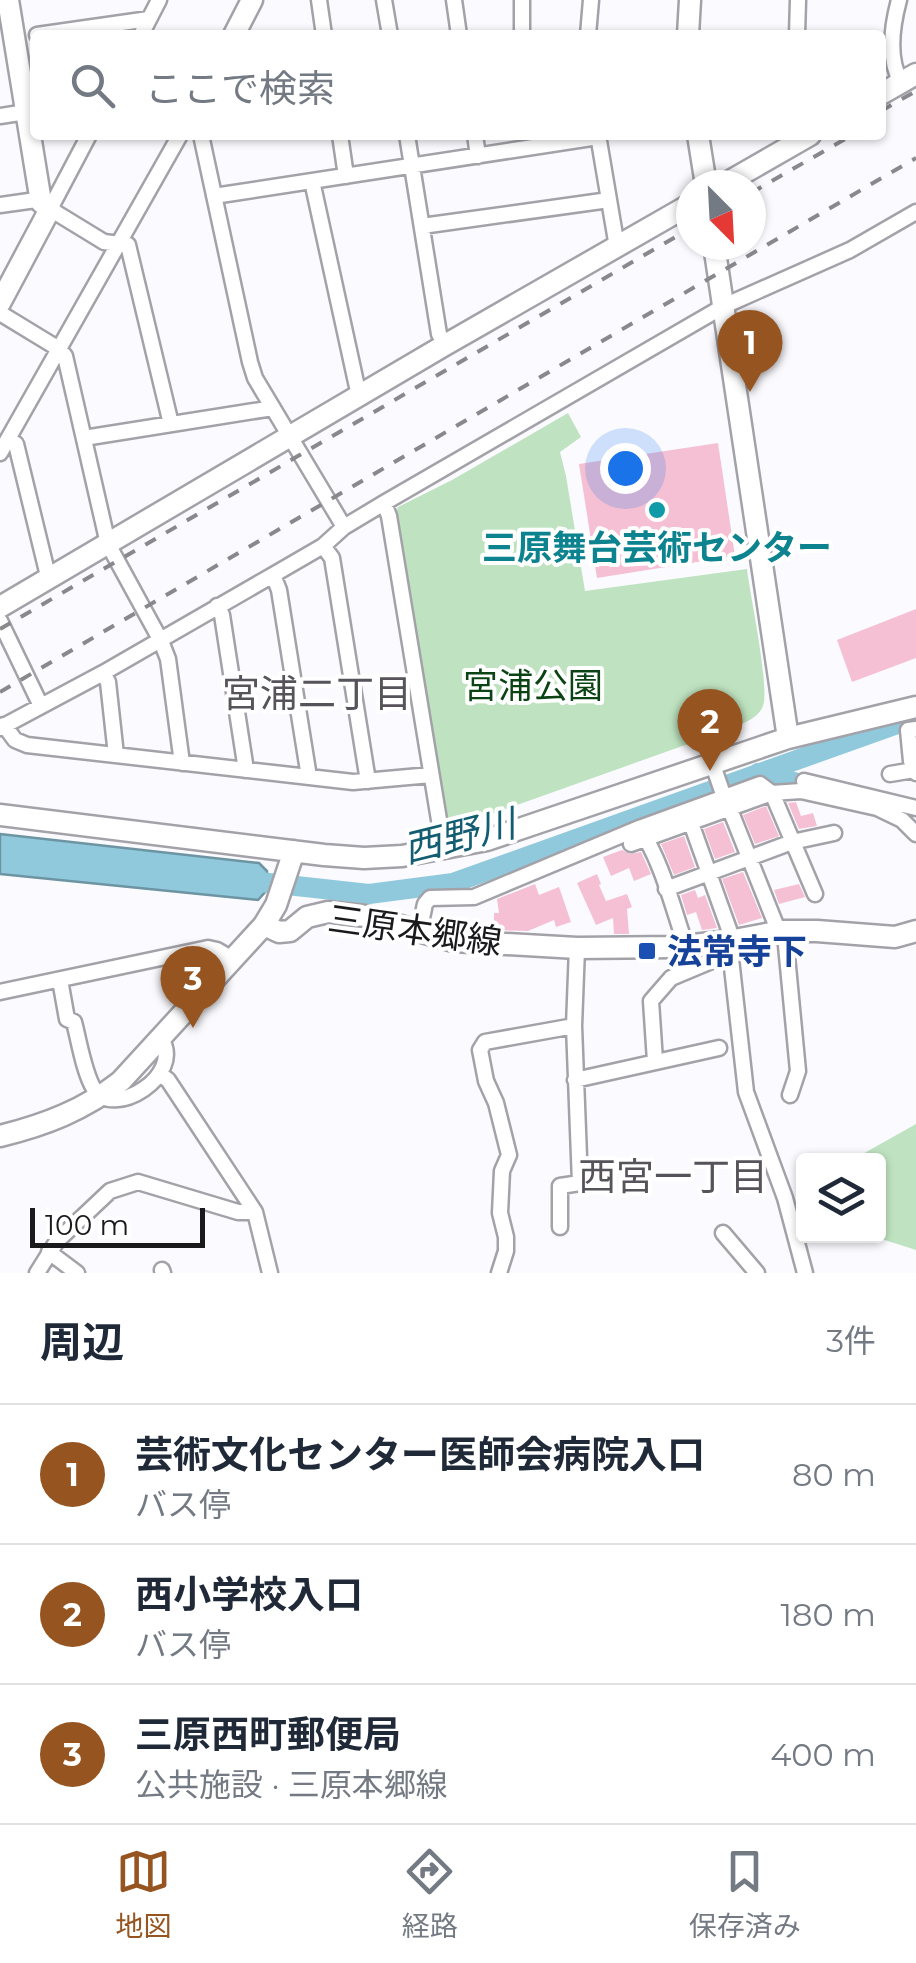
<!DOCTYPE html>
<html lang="ja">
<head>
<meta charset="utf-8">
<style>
  body { margin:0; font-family:Montserrat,"Noto Sans JP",sans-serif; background:#f2f2f3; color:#1f2937 }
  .controls { position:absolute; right:30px; bottom:30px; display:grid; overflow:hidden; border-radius:10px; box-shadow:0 2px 8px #0004 }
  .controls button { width:90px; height:90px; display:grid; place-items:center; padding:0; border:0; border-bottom:2px solid #e0e1e3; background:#fff; color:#1f2937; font:50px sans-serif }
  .compass { position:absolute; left:676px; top:170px; width:90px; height:90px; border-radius:50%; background:#fff; box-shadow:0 2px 8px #0004; rotate:156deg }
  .scale { position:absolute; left:30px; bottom:25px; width:175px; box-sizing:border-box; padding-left:10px; border:5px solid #1a191c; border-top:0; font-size:28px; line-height:35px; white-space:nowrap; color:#1a191c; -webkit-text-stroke:8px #fff; paint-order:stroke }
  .you { position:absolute; left:625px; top:468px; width:35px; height:35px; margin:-25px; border:8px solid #fff; border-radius:50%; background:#1a73e8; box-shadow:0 0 0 15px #1a73e833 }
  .badge { display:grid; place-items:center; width:65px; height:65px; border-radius:50%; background:#965520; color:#fff; font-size:32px; font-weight:700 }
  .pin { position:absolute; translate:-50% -82px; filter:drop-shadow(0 2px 5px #0008) }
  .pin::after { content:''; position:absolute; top:52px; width:35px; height:30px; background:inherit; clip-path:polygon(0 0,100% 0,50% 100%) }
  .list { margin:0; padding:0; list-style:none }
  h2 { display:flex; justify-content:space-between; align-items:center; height:130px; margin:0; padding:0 40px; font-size:42px }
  h2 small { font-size:32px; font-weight:400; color:#747a83 }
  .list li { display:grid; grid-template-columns:65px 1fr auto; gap:30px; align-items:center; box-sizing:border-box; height:140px; padding:0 40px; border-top:2px solid #e0e1e3 }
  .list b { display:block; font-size:38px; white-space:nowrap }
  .list p { margin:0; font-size:32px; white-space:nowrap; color:#747a83 }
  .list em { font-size:32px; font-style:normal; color:#747a83 }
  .icon { flex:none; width:55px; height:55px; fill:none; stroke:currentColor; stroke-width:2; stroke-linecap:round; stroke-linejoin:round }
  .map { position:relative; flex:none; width:916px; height:1273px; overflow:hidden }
  .search { position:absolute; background:#fff; box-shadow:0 2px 8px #0004; left:30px; right:30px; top:30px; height:110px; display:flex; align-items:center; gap:25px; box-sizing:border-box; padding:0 35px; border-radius:10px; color:#747a83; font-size:38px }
  .sheet { height:550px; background:#fff }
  nav { display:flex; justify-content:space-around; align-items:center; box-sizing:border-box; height:140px; border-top:2px solid #e0e1e3; background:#fff; font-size:28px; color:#747a83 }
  nav a { display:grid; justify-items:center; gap:5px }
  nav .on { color:#965520 }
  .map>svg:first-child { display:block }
  .green { fill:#bfe3c0 }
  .water { fill:#90c9dc; stroke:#6d94a2; stroke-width:2.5 }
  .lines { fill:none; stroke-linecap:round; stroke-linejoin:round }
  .river { stroke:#90c9dc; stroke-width:20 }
  .building { fill:#f5c0d3 }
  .street-casing { stroke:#a3a2a9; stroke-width:19 }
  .secondary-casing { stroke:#a3a2a9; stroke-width:25 }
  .street { stroke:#fff; stroke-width:14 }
  .secondary { stroke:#fff; stroke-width:20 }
  .rail { stroke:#89888c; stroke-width:4; stroke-dasharray:12 12; stroke-linecap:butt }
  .culture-dot { fill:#0f9aa8; stroke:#fff; stroke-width:4 }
  .transit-dot { fill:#1a4fb4; stroke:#fff; stroke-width:4 }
  .labels { text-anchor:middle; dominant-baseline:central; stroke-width:8; stroke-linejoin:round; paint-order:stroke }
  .culture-label { font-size:35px; font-weight:bold; fill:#0d838f; stroke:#fff }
  .park-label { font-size:35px; fill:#0c4315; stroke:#fff }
  .street-label { font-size:35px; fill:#1a191c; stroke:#fff }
  .transit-label { font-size:35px; font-weight:bold; fill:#164399; stroke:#fff; text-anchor:start }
  .neighbourhood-label { font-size:38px; fill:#56545a; stroke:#fff }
  .water-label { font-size:38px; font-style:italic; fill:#125d71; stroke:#fff }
</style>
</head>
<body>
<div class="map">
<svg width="916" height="1273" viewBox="0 0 916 1273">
  <rect width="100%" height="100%" fill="#fbfbff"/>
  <path class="green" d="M 568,413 L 581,437 L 560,452 L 566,476 L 585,591 L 747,569 C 750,595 770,688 763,706 C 758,719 741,724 730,729 L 450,829 L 444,820 L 396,513 L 398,507 L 452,480 Z
    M 916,1124 L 916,1250 L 872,1236 L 878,1236 L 878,1160 L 852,1160 Z"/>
  <path class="water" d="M 0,834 L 259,863 L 267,871 L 267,890 L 258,900 L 0,874 Z"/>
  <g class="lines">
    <path class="river" d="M 758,773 L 822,789
      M 242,880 L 369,894 L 453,883 L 900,723 L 916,720"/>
  </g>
  <path class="building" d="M 718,443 L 735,556 L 597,578 L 579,464 Z
    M 916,609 L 916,658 L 852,682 L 837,640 Z
    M 796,802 L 801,816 L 813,813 L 817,826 L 799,829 L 788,803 Z
    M 766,806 L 779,836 L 755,844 L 743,815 Z
    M 723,822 L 735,852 L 715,859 L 704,829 Z
    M 684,836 L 695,867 L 674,875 L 661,844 Z
    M 622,850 L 630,854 L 641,852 L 651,874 L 634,881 L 629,868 L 611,876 L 603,857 Z
    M 743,872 L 762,918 L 739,925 L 722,879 Z
    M 597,874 L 601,884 L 599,885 L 606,901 L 627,894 L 632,907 L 627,909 L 629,934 L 614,934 L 613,918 L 596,925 L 577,883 Z
    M 535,884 L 539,895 L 559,887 L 571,922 L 556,927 L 554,920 L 528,931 L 494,930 L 494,913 L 499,913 L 497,899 Z
    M 799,884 L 805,897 L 779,904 L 774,890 Z
    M 695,890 L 698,898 L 705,895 L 717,928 L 702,930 L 696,912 L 687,915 L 681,895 Z"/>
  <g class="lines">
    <defs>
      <path id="street" d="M 319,0 L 324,35
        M 384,0 L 390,35
        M 454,0 L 459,35
        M 522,0 L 522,35
        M 899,0 C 892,26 887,58 901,82
        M 37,35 L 149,19
        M 141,35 L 159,0
        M 588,35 L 591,0
        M 797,35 L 798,0
        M 0,116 L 26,112
        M 89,135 L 50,209 L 104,242 L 128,245 L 171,424
        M 201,135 L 250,362 L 255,378 L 344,527
        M 340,135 L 346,176
        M 407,135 L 439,334 L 445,345
        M 475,135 L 478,156
        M 598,135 L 617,247
        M 312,181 L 359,396
        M 214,196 L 598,137
        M 0,205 L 36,200 L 41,202
        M 422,226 L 609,200
        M 0,313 L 59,349 L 65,356 L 108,544 L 161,641 L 168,659 L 182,763
        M 84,438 L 273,408
        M 8,439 L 16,444 L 49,580
        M 0,453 L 180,135
        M 384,503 L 389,516 L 441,832
        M 323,546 L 332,558 L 368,781
        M 273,575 L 279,590 L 309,777
        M 217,606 L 222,615 L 246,770
        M 0,621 L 41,706
        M 103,673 L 108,682 L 116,755
        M 4,725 L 15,740 L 27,745 L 353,782 L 431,775
        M 0,728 L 103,673 L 273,575 L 323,546 L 344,527 L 384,503 L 724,306 L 850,250 L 916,212
        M 916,729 L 908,730 L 911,761 L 916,773
        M 715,771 L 724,797
        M 890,774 L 914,770
        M 804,781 L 916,808
        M 729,807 L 776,925 L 785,935 L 798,1071 L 790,1095
        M 691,823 L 731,935 L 729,941 L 746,1092 L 785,1198 L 805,1273
        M 639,828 L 760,784 L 772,793 L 815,894
        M 631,844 L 772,793 L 801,791 L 877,808 L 902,820 L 916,834
        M 666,889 L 792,842 L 834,833
        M 419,932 L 425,904 L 430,898 L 474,897 L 639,828 C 662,860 673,909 686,946
        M 60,980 L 67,1019 L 74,1022 C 79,1041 84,1073 94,1089 C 113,1120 185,1075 161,1039
        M 0,992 L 208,948 L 217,950 L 234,960
        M 655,1061 L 651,1001 L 671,978 L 721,957 L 729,942
        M 161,1075 L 168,1080 L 255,1212 L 270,1273
        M 575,1080 L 719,1048
        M 560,1227 L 560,1186 L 580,1183 L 574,1026 L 577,948
        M 723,1233 L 757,1273
        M 49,1252 L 77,1273
        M 162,1270 L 163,1273
        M 37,1273 L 57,1241 L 110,1191 L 138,1182 L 238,1212 L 255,1212
        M 499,1273 L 506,1251 L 506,1237 L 500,1213 L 502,1171 L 509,1155 L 496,1103 L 486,1081 L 480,1050 L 485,1042 L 574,1026"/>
      <path id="secondary" d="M 234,35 L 252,0
        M 688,35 L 690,0
        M 881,94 L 916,74
        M 698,135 L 706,185
        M 723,185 L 810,135
        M 714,245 L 788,738
        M 0,303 L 50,209 L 41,202 L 39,190 L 8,0
        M 0,607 L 445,345 L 691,204
        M 0,815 L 324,855 L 364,858 L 402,856 L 487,840 L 788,738 L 916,707
        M 264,925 L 279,932 L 290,931 L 307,917 L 328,912 L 366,916 L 453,941 L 577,948 L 675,947 L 729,941 L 782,931 L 817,931 L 895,937 L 916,931
        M 0,1136 C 45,1125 84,1110 121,1081 L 264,925 L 276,905 L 294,851"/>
    </defs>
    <use href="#street" class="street-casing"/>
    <use href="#secondary" class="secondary-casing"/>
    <use href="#street" class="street"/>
    <use href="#secondary" class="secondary"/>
    <path class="rail" d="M 881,111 L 916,91
      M 751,193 L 852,135
      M 0,629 L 691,228
      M 0,692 L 916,158"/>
  </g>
  <circle class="culture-dot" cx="657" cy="510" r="10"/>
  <rect class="transit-dot" x="637" y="941" width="20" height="20" rx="5"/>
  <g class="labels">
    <g class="culture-label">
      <text x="657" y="547">三原舞台芸術センター</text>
    </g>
    <g class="park-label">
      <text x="533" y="685">宮浦公園</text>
    </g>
    <g class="street-label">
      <text transform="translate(415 930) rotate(8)">三原本郷線</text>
    </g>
    <g class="transit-label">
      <text x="667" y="951">法常寺下</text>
    </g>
    <g class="neighbourhood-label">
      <text x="317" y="693">宮浦二丁目</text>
      <text x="673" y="1176">西宮一丁目</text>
    </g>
    <g class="water-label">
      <text transform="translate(459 836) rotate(-14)">西野川</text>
    </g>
  </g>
</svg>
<div class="controls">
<button><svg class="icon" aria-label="layers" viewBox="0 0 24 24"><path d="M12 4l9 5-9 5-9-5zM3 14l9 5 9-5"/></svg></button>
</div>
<svg class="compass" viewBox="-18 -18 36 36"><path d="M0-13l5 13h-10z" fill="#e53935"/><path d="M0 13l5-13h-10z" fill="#747a83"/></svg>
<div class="scale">100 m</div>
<div class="you"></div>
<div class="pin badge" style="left:750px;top:392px">1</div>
<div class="pin badge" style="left:710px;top:771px">2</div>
<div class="pin badge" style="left:193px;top:1028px">3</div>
<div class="search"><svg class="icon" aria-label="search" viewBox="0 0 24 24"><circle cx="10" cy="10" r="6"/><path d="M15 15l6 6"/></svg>ここで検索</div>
</div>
<section class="sheet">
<h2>周辺<small>3件</small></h2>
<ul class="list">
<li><span class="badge">1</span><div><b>芸術文化センター医師会病院入口</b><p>バス停</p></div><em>80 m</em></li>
<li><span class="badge">2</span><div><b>西小学校入口</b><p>バス停</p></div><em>180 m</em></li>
<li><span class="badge">3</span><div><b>三原西町郵便局</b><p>公共施設 · 三原本郷線</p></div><em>400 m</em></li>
</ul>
</section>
<nav>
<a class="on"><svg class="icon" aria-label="map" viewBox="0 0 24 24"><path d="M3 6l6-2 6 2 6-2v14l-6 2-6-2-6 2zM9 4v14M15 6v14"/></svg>地図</a>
<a><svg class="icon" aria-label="directions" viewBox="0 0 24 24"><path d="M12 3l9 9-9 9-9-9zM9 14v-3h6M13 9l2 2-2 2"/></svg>経路</a>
<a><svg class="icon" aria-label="saved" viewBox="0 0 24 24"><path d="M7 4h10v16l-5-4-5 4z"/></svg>保存済み</a>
</nav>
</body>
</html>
